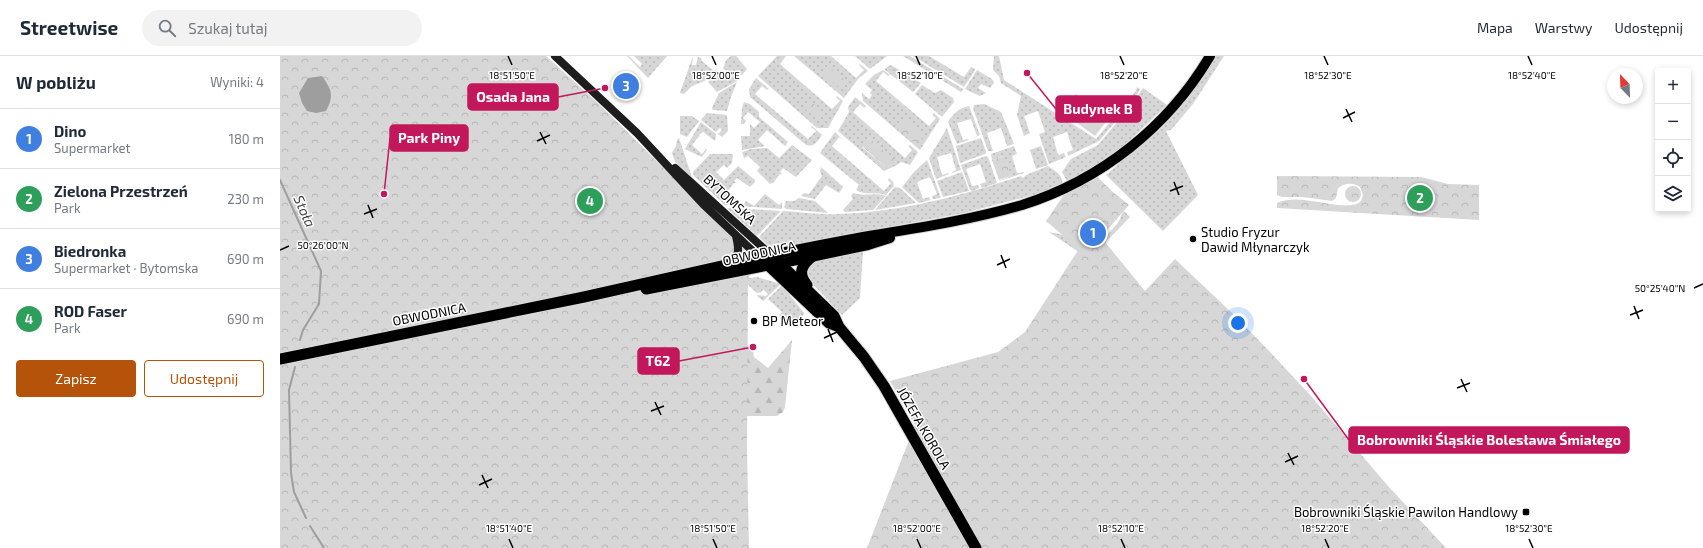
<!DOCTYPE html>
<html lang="pl">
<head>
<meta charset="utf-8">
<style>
  body { margin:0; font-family:"Exo 2",sans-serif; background:#f2f2f3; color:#1f2937 }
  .controls { position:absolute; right:12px; top:12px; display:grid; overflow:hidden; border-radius:4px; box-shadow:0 2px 6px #0003 }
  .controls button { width:36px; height:36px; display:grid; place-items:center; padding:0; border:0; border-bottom:1px solid #e0e1e3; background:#fff; color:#1f2937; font:20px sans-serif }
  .compass { position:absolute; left:1327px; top:12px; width:36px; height:36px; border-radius:50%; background:#fff; box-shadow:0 2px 6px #0003; rotate:337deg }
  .you { position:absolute; left:958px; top:267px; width:14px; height:14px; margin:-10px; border:3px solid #fff; border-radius:50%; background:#1a73e8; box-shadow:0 0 0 6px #1a73e833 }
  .badge { display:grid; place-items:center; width:26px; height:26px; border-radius:50%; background:#b45309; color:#fff; font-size:13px; font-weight:700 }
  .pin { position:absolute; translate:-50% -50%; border:2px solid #fff; box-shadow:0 1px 4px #0006 }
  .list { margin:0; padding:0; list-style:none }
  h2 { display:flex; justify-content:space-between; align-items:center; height:52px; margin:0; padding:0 16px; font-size:17px }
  h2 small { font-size:13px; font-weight:400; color:#747a83 }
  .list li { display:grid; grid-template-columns:26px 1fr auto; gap:12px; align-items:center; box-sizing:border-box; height:60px; padding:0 16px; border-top:1px solid #e0e1e3 }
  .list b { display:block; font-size:15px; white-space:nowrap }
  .list p { margin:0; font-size:13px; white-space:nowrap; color:#747a83 }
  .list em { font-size:13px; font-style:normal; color:#747a83 }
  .actions { display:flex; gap:8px; padding:12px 16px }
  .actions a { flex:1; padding:9px 0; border:1px solid #b45309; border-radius:4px; text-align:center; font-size:14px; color:#b45309 }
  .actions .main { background:#b45309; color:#fff }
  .icon { flex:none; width:22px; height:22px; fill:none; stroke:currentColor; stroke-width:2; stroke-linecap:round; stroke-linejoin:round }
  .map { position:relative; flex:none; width:1423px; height:492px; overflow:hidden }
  header { display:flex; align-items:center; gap:24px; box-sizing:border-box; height:56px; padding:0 20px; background:#fff; border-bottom:1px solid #e0e1e3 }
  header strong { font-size:19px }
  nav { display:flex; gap:22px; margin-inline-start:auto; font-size:14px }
  .search { width:280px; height:36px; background:#f2f2f3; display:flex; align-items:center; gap:10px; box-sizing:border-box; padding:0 14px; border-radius:22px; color:#747a83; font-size:15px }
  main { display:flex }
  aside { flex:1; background:#fff }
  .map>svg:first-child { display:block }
  .grass { fill:url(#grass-dots); fill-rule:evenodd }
  .forest { fill:url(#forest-firs) }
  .park { fill:url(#park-crowns) }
  .pitch { fill:#d7d7d7 }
  .water { fill:#9e9e9e }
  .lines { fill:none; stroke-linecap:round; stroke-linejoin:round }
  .stream { stroke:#9e9e9e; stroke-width:2 }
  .primary-casing { stroke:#dbdbdb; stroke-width:12 }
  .highway-casing { stroke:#dbdbdb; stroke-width:13 }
  .secondary { stroke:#1d1d1d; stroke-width:8 }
  .primary { stroke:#000; stroke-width:10 }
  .highway { stroke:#000; stroke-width:11 }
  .ticks { fill:none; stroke:#000; stroke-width:1.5 }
  .poi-dot { fill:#000; stroke:#fff; stroke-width:1.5 }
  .labels { text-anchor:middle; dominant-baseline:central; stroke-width:3; stroke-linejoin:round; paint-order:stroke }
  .street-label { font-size:13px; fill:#000; stroke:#fff }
  .poi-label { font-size:13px; fill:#000; stroke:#fff; text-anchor:start }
  .water-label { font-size:14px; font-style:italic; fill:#3f3f3f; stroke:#fff }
  .ticks-label { font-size:10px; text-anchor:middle; fill:#000; stroke:#fff; stroke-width:3; stroke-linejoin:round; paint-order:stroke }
  .leader { fill:none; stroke:#c2185b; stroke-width:1.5 }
  .callout-dot { fill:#c2185b; stroke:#fff; stroke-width:1.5 }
  .callout { fill:#c2185b; stroke:#c2185b; stroke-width:1.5 }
  .callout-label { font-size:14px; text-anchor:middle; font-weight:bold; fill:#fff }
</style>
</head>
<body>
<header>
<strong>Streetwise</strong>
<div class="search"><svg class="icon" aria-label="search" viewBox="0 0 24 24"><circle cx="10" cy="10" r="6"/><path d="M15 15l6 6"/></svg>Szukaj tutaj</div>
<nav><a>Mapa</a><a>Warstwy</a><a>Udostępnij</a></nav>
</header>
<main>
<aside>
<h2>W pobliżu<small>Wyniki: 4</small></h2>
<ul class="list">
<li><span class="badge" style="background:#3f7fe0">1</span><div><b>Dino</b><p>Supermarket</p></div><em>180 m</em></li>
<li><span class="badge" style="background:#2e9e5b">2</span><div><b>Zielona Przestrzeń</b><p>Park</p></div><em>230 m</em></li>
<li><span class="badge" style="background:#3f7fe0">3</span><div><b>Biedronka</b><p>Supermarket · Bytomska</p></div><em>690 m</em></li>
<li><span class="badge" style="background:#2e9e5b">4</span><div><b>ROD Faser</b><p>Park</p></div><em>690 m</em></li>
</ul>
<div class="actions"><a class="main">Zapisz</a><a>Udostępnij</a></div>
</aside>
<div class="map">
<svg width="1423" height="492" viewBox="0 0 1423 492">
  <defs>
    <pattern id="grass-dots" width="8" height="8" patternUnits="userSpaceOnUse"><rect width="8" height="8" fill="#d7d7d7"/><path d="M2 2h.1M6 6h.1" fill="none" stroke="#b7b7b7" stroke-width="1.8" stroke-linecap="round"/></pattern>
    <pattern id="forest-firs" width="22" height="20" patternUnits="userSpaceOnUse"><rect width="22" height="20" fill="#d7d7d7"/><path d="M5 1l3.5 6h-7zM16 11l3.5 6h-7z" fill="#b7b7b7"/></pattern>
    <pattern id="park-crowns" width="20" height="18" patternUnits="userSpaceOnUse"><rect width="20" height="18" fill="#d7d7d7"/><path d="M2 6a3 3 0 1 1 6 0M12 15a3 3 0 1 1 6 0" fill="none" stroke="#b7b7b7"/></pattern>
  </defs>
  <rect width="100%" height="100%" fill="#fff"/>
  <path class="grass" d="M 347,0 L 349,0 L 360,11 L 362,8 L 354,0 L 387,0 L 368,22 Z
    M 413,0 L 412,9 L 416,9 L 418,1 L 421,2 L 422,5 L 434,15 L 437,13 L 429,23 L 412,30 L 404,38 L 400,37 Z
    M 451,0 L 456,0 L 467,13 L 462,19 L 443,13 L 446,4 Z
    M 497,0 L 506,0 L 500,8 L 552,53 L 560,45 L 556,41 L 557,40 L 563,45 L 548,72 L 537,72 L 478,20 Z
    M 514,0 L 551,0 L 576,22 L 584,14 L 579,9 L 580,8 L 588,15 L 578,23 L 564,42 Z
    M 575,0 L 607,0 L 590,13 Z
    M 623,0 L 630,0 L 683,33 L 681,36 Z
    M 633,0 L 649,0 L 684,21 L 691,11 L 695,13 L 694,16 L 684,31 Z
    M 714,0 L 719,0 L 724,24 L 816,83 L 856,35 L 857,31 L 860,33 L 853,45 L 819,85 L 788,100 L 787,96 L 793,94 L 787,76 L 773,81 L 778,99 L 784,97 L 786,101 L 769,108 L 759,78 L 765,76 L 758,55 L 744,60 L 750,77 L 744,80 L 737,59 L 741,40 L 721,27 L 719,20 L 713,14 Z
    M 936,0 L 944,0 L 913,48 L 891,74 L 886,75 L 918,139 L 883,175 L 826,119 L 873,78 L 908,42 Z
    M 611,9 L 641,27 L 633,36 L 604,13 Z
    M 603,14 L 610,19 L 608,20 L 603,16 L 596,25 L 649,70 L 656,62 L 652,59 L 654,57 L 660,63 L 640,94 L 583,45 L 582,37 L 589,43 L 592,39 L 590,37 L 592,34 L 585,28 L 594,19 Z
    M 697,14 L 712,23 L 714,27 L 710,32 L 701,28 L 698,32 L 706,37 L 700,40 L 685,33 Z
    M 443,17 L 460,21 L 459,24 L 437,36 L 428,26 L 436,18 Z
    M 476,22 L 489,33 L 487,34 L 482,30 L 475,38 L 528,83 L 536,75 L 531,71 L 532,70 L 542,79 C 537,86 535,91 526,89 L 470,41 L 469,33 Z
    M 457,26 L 451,41 L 447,55 L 433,54 L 432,52 L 439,37 Z
    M 642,29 L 655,37 L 661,34 L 673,42 L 674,46 L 662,61 L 635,38 Z
    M 863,32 L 887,49 L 830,103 L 788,127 L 782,116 L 791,103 L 818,89 L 854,46 Z
    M 575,41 L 586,50 L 584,52 L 580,48 L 573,56 L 625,102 L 632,94 L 628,90 L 630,89 L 638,96 L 630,109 L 621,106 L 617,109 L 604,115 L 558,75 L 569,56 L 568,51 ZM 589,82 L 614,104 L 607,112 L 582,91 Z
    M 464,46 L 470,48 L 479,56 L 479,61 L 508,86 L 505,90 L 487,74 L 478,84 L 485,90 L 462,94 L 461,80 L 470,80 L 470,68 L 474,72 L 480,66 L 468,56 L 463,62 L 466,65 L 464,68 L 461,68 L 462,52 Z
    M 704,48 L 721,56 L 734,88 L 727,90 L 721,72 L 707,77 L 713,95 L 708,95 L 693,52 L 694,49 Z
    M 689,50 L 700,79 L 692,83 L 697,80 L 691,63 L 677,67 L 683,84 L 688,83 L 689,84 L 677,88 L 668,66 C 673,58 679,52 689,50 Z
    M 427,57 L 447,59 L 448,75 L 442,81 L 438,78 L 442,74 L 440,72 L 436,76 L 421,64 Z
    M 400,60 L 412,60 L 419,65 L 407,81 L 400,78 Z
    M 421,66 L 436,78 L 435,85 L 423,76 L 419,79 L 421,81 L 419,80 L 412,89 L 422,98 L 426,93 L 427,94 L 422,101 L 405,93 Z
    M 667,72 L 681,114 L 672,117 L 672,116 L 676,114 L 671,97 L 657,101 L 662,119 L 668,117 L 669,118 L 656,123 L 649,102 Z
    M 555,76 L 563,84 L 559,81 L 552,90 L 604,135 L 611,127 L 608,124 L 609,122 L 613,126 L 614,130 L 606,139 C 596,135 585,140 576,134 L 579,129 L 540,97 Z
    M 399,82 L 412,121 L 475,182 L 395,106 L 392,97 L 396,90 L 397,84 Z
    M 701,82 L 706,96 L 705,98 L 680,107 L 676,90 Z
    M 512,89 L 532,104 L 516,121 L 503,112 L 500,116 L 502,118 L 500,118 L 493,127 L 490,128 L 477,115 L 480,111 L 468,100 L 464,102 L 462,96 L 471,93 L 487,92 L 499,102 Z
    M 734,90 L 737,98 L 732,100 L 737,117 L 744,116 L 744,117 L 719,125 L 731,120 L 723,100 L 712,104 L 711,98 Z
    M 761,90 L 768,109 L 756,113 L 750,94 Z
    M 430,98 L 453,98 L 452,107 L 447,112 L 444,109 L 436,116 L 444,124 L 458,110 L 475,124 L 475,126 L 470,131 L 457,122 L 454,125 L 456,127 L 454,127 L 447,136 L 460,146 L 455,149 L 445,149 L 414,120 L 413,116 Z
    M 706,100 L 708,101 L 717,127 L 702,132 L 700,128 L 706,126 L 700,108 L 686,113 L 692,130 L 698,129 L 699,132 L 692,135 L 690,134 L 681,109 Z
    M 647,104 L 661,142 L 653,143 L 652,140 L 657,138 L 650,121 L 637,126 L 643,143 L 649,141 L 650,144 L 639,147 L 622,131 L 634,116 Z
    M 768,110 C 775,115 784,119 782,129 L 765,136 L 684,157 L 500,191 L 489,191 L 479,181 L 503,155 C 521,156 539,159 558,158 C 621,156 681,140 741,120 L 743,122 L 746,119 Z
    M 541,111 L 563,131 L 559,137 L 546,129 L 535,143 L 521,140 L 524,137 L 529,138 L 542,120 L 540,115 Z
    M 682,116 L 689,135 L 663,141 L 657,125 Z
    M 615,131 L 620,132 L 636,147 L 595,154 Z
    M 573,137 C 584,141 595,136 606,140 L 593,154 L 565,156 L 563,154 L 573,143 L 571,140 Z
    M 485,138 L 499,149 L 502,146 L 502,153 L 461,150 L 462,147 L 464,148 L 466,145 L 474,150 Z
    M 519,142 L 535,145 L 548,157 L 506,153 L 504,151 L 506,145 L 514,145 Z
    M 447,152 L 501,155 L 477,180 Z
    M 844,155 L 850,161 L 809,203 L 769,176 L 790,180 L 810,198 L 837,168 C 841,164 840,159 844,155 Z
    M 583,195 L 580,242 L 562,259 L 529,224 L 528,215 L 530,210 L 537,205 Z
    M 477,221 L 501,228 L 483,245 L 477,240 L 477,239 L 486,240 L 488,238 L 483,233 L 482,236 L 477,237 L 466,227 L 454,224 Z
    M 502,229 L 524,257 C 518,274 509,268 499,259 L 502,256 L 488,243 Z"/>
  <path class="forest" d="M 512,284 L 505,351 L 503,356 L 497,360 L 438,360 L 455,290 L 468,289 L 473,294 L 474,301 L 488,312 Z"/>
  <path class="park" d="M 0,0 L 266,0 L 319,48 L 474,201 L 468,225 L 467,392 L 469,492 L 0,492 Z
    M 548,10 L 567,26 L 561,33 L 542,16 Z
    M 529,44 L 543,56 L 537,63 L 523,51 Z
    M 625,64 L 644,80 L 636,88 L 617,72 Z
    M 589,82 L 615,104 L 607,112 L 582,90 Z
    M 724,100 L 731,120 L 719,124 L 712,104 Z
    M 810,114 L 833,136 L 849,149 L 821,181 L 865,235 L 895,203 L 953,258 L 991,297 L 1031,340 L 1108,430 L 1166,492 L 587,492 L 635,369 L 610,325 L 718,296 L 745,276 L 799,193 L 766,165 L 794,124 Z
    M 997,120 L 1141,121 L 1168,128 L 1199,129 L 1199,164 L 997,152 L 997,147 C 1023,135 1065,159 1081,145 L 1083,139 L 1080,131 C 1073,126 1064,127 1058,132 L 1056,142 L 1052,145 L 1023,141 L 1002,141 L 997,139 Z
    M1065 138a8 8 0 1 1 16 0a8 8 0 1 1-16 0Z"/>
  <path class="pitch" d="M 796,38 L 829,62 L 815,80 L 782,56 Z"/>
  <path class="water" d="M 42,20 C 52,34 54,40 46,55 L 36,57 L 27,55 L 22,47 L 19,37 L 28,22 Z"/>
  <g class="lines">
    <path class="stream" d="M 0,124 L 41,215 L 39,248 L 23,274 L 20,284
      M 15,311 L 9,334 L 11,417 L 14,436 L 26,462
      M 30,470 L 44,492"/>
    <defs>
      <path id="primary" d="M 491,199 C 525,192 560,185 595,179 C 644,171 694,163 742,149 C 821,124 888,71 930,0
        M 493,209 L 588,189 L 610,182"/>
      <path id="highway" d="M 527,229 C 517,217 522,208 533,200
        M 366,233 L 488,209 L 549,267 L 559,271
        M 0,303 L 304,241 L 491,199 L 554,260 L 559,271 L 584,301 L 604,330 L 696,492"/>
    </defs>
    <use href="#primary" class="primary-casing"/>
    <use href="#highway" class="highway-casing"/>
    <path class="secondary" d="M 275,0 L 357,77 L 423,148 L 480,202
      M 395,112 L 491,199
      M 450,208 C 460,199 459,193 456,180"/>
    <use href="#primary" class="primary"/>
    <use href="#highway" class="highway"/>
  </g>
  <path class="ticks" d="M 228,0 L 232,9M 432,0 L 436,9M 636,0 L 640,9M 840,0 L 844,9M 1044,0 L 1048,9M 1248,0 L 1252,9M 1066,53 L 1072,66M 1063,62 L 1075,56M 260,76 L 266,88M 257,85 L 270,79M 894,126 L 899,139M 890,135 L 903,130M 88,149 L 93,162M 84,158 L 97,153M 0,194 L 9,190M 721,199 L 726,212M 717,209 L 730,203M 1414,232 L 1423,228M 1354,250 L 1359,263M 1350,259 L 1363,254M 548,273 L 553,286M 544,282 L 557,276M 1181,323 L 1187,336M 1177,332 L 1190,327M 375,346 L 381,359M 371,355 L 384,350M 1008,397 L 1014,409M 1005,406 L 1018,400M 202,419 L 208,432M 199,429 L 212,423M 229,483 L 233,492M 433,483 L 437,492M 637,483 L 641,492M 841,483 L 845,492M 1045,483 L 1049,492M 1249,483 L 1253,492"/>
  <g class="poi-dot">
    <circle cx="913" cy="183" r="4"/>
    <circle cx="474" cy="265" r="4"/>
    <rect x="1242" y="452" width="8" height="8" rx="2"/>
  </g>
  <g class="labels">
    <g class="street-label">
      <text transform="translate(450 143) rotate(43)">BYTOMSKA</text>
      <text transform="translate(479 197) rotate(-12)">OBWODNICA</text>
      <text transform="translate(149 258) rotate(-11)">OBWODNICA</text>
      <text transform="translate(644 372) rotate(60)">JÓZEFA KOROLA</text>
    </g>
    <g class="poi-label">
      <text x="921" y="176">Studio Fryzur<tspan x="921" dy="15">Dawid Młynarczyk</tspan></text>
      <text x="482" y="265">BP Meteor</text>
      <text x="1238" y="456" text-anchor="end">Bobrowniki Śląskie Pawilon Handlowy</text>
    </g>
    <g class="water-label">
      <text transform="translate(25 155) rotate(66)">Stoła</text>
    </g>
  </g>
  <g class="ticks-label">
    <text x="232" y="23">18°51'50"E</text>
    <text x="436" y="23">18°52'00"E</text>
    <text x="640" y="23">18°52'10"E</text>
    <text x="844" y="23">18°52'20"E</text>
    <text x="1048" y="23">18°52'30"E</text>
    <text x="1252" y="23">18°52'40"E</text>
    <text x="43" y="193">50°26'00"N</text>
    <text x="1380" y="236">50°25'40"N</text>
    <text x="229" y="476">18°51'40"E</text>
    <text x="433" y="476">18°51'50"E</text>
    <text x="637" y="476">18°52'00"E</text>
    <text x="841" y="476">18°52'10"E</text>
    <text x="1045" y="476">18°52'20"E</text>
    <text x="1249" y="476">18°52'30"E</text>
  </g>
  <path class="leader" d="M325 32L278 41M747 17L776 53M104 138L110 82M473 291L399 305M1024 323L1069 384"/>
  <g class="callout-dot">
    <circle cx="325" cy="32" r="4"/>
    <circle cx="747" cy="17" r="4"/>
    <circle cx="104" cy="138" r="4"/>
    <circle cx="473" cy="291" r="4"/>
    <circle cx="1024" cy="323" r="4"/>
  </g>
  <g class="callout">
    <rect x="188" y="28" width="90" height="26" rx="4"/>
    <rect x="776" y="40" width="85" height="26" rx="4"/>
    <rect x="110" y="69" width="78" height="26" rx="4"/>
    <rect x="358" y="292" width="41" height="26" rx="4"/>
    <rect x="1069" y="371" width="280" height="26" rx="4"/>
  </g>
  <g class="callout-label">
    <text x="233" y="46">Osada Jana</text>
    <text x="818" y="58">Budynek B</text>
    <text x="149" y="87">Park Piny</text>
    <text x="378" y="310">T62</text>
    <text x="1209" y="389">Bobrowniki Śląskie Bolesława Śmiałego</text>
  </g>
</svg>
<div class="controls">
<button>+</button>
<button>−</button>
<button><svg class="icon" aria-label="locate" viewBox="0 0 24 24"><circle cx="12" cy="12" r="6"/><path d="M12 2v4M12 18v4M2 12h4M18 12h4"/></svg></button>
<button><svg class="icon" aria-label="layers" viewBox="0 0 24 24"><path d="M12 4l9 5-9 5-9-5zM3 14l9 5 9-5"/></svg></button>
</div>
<svg class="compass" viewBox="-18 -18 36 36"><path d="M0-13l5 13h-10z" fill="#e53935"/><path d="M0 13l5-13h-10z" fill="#747a83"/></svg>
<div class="you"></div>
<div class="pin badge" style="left:813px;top:177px;background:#3f7fe0">1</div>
<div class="pin badge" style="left:1140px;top:142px;background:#2e9e5b">2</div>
<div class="pin badge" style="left:346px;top:30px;background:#3f7fe0">3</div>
<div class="pin badge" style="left:310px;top:145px;background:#2e9e5b">4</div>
</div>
</main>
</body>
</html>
